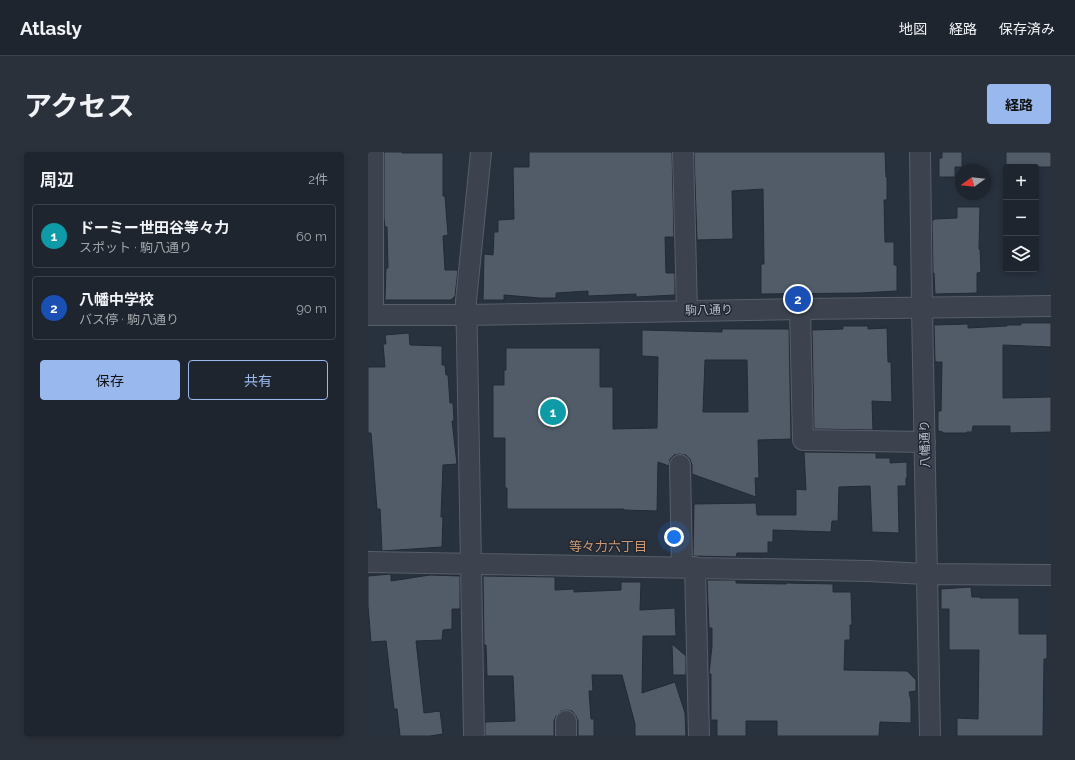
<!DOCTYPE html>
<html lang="ja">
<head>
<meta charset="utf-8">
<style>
  body { margin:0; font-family:Raleway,"Noto Sans JP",sans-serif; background:#2b313a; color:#f1f3f6 }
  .controls { position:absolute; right:12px; top:12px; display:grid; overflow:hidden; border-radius:4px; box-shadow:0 2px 6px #0003 }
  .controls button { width:36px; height:36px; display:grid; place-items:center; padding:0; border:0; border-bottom:1px solid #3c424a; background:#1e252e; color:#f1f3f6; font:20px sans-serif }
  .compass { position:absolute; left:587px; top:12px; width:36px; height:36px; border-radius:50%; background:#1e252e; box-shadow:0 2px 6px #0003; rotate:255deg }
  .you { position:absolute; left:306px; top:385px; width:14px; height:14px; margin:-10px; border:3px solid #fff; border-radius:50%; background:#1a73e8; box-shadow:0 0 0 6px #1a73e833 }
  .badge { display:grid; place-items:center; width:26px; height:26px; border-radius:50%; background:#99b9ee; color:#fff; font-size:13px; font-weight:700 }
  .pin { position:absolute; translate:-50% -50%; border:2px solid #fff; box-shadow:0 1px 4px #0006 }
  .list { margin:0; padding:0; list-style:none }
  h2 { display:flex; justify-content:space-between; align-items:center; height:52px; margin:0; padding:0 16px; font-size:17px }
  h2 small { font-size:13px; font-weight:400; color:#a1a5aa }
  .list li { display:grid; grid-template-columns:26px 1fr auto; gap:12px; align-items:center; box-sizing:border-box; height:64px; margin:0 8px 8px; padding:0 8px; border:1px solid #3c424a; border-radius:4px }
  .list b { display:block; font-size:15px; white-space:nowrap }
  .list p { margin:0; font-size:13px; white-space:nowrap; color:#a1a5aa }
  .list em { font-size:13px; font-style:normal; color:#a1a5aa }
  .actions { display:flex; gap:8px; padding:12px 16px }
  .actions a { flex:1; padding:9px 0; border:1px solid #99b9ee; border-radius:4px; text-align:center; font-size:14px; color:#99b9ee }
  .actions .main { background:#99b9ee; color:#111 }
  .icon { flex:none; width:22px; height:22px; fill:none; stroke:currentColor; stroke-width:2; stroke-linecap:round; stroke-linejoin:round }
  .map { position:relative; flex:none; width:683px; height:584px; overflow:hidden; border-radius:4px }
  header { display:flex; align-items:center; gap:24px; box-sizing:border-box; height:56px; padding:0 20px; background:#1e252e; border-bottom:1px solid #3c424a }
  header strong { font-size:19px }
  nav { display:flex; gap:22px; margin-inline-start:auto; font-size:14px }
  .intro { display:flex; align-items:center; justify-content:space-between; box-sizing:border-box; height:96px; padding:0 24px }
  h1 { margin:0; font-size:28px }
  .button { padding:10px 18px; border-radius:4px; background:#99b9ee; color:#111; font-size:14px; font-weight:700 }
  main { display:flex; gap:24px; padding:0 24px }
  aside { flex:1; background:#1e252e; border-radius:4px; box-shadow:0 2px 6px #0003 }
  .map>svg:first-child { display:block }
  .building { fill:#525c69; stroke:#232a36; fill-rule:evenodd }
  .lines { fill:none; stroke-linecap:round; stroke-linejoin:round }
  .minor-casing { stroke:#575e69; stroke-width:22 }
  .minor { stroke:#3c434e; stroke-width:20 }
  .labels { text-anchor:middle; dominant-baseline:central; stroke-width:3; stroke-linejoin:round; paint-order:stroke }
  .street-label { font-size:12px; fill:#b9bfc9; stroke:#212834 }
  .neighbourhood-label { font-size:13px; fill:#cb9971; stroke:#212834 }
</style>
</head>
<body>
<header>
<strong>Atlasly</strong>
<nav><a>地図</a><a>経路</a><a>保存済み</a></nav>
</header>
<div class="intro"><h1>アクセス</h1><a class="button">経路</a></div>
<main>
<aside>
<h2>周辺<small>2件</small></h2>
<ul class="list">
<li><span class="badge" style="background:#0f9aa8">1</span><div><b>ドーミー世田谷等々力</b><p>スポット · 駒八通り</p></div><em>60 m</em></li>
<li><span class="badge" style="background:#1a4fb4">2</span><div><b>八幡中学校</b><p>バス停 · 駒八通り</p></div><em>90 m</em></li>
</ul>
<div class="actions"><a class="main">保存</a><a>共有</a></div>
</aside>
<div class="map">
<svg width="683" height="584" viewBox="0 0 683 584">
  <rect width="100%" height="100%" fill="#28313e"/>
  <path class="building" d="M 16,0 L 34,0 L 34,1 L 75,1 L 75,44 L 77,44 L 80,83 L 75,84 L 77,118 L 90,118 L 87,144 L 83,148 L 17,148 L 18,116 L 20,116 L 19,75 L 17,75 L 16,66 Z
    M 161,0 L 304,0 L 306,85 L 297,85 L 298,121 L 307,121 L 307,143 L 268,145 L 268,142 L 220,144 L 220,139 L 188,141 L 188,146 L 172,146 L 136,143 L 136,148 L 115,148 L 116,102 L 125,103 L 126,80 L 130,80 L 130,68 L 146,67 L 145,15 L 161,15 Z
    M 326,0 L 517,0 L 518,25 L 519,25 L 519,48 L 516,48 L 517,90 L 526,90 L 526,113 L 529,113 L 529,139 L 492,141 L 393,142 L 393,112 L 396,112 L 395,37 L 364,39 L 365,87 L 329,88 Z
    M 574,0 L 594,0 L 594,15 L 587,15 L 587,25 L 571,25 L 571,6 L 574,6 Z
    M 638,0 L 683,0 L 683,15 L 638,15 Z
    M 589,55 L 612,55 L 611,97 L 612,97 L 613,120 L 609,121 L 609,141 L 567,142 L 566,121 L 565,122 L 564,68 L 566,68 L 566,67 L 589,66 Z
    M 653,171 L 683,171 L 683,195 L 635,193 L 635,246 L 683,245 L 683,280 L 642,281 L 642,274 L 605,274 L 604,280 L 599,280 L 599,281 L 574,281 L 575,280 L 570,279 L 570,259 L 573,259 L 574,210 L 567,210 L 566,173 L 600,172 L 600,176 L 639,174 L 639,173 L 653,173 Z
    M 475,174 L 500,174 L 500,177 L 519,176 L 520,210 L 523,210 L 524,250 L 504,249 L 505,278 L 446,277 L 444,178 L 475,177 Z
    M 354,177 L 421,177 L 423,287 L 390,288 L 391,326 L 387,326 L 388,345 L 324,322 L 324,313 L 322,307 L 318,303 L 311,302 L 306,303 L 302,307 L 301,314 L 290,310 L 289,359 L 256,358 L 256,357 L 139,357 L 139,336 L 137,336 L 137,286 L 125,286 L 125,233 L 136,233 L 136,218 L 138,218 L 138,196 L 232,196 L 232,235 L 245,235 L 245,277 L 289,276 L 290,205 L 274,204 L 274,178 L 354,180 ZM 337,208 L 379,208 L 380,260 L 335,260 Z
    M 41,181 L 42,193 L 74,194 L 74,213 L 77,213 L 78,223 L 80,223 L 82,251 L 85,251 L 86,269 L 84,269 L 89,312 L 75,313 L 73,365 L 75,365 L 74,395 L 14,399 L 12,357 L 9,357 L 3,281 L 0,281 L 0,215 L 17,215 L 15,192 L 18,192 L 17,183 Z
    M 436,300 L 508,301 L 508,306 L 522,306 L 522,311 L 539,310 L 539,326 L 538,326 L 538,334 L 530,334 L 531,381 L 504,380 L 502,334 L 471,335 L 470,369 L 464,369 L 463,380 L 405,378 L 405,390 L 400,390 L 400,401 L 369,401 L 368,405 L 325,404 L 326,352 L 388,351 L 389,363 L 428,363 L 428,337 L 438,338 Z
    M 23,422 L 23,429 L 62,423 L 92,424 L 92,457 L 84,457 L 84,477 L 75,478 L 74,488 L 48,489 L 56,561 L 72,559 L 75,582 L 62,584 L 32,584 L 29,557 L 26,557 L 18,489 L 3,490 L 0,454 L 0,424 Z
    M 115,424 L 187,425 L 187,438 L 206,437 L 206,440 L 253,438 L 253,430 L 273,430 L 272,458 L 307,456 L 308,484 L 275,484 L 274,541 L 307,530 L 317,561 L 318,584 L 267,584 L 267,572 L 254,523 L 224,523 L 225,539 L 221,539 L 223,567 L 226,567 L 226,584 L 210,584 L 210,569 L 208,564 L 204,559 L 198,558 L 193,559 L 188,564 L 186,569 L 186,584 L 117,584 L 117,570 L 147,569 L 145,524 L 119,524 L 118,493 L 116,493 Z
    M 339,428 L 368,428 L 368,431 L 418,432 L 418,431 L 465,432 L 465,440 L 483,440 L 484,473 L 482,473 L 482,488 L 477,488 L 476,518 L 539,519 L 548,528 L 548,539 L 541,540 L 543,549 L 543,571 L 512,570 L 511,584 L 409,584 L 409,569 L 378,569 L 378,584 L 349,584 L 349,568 L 343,568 L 343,522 L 341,522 L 344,494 L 344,476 L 341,476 Z
    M 603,435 L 604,445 L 612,445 L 612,446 L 651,446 L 651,482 L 679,482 L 679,507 L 676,507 L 675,584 L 589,584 L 589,566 L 610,567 L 611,498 L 581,498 L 581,457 L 573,457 L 573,437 Z
    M 304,492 L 318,504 L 318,523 L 305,523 Z"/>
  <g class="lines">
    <defs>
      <path id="minor" d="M 315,0 L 319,159
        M 552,0 L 554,156 L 562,584
        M 432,157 L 435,288 L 557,290
        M 0,163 L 98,163 L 432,157 L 683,154
        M 5,163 L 5,0
        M 312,313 L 314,415
        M 0,410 L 500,419 L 558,422 L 683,423
        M 327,415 L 331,584
        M 198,569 L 198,584
        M 106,584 L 99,188 L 98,149 L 113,0"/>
    </defs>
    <use href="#minor" class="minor-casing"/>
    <use href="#minor" class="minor"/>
  </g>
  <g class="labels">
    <g class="street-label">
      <text transform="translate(341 158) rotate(-1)">駒八通り</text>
      <text transform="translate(557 292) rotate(-91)">八幡通り</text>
    </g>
    <g class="neighbourhood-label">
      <text x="240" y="394">等々力六丁目</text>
    </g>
  </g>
</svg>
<div class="controls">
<button>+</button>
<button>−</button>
<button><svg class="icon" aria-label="layers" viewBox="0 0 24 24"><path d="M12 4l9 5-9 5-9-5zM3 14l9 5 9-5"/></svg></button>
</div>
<svg class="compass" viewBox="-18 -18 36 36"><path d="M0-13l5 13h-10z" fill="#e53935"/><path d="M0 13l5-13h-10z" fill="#a1a5aa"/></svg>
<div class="you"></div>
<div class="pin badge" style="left:185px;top:260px;background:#0f9aa8">1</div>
<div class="pin badge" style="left:430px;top:147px;background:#1a4fb4">2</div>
</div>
</main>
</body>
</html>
